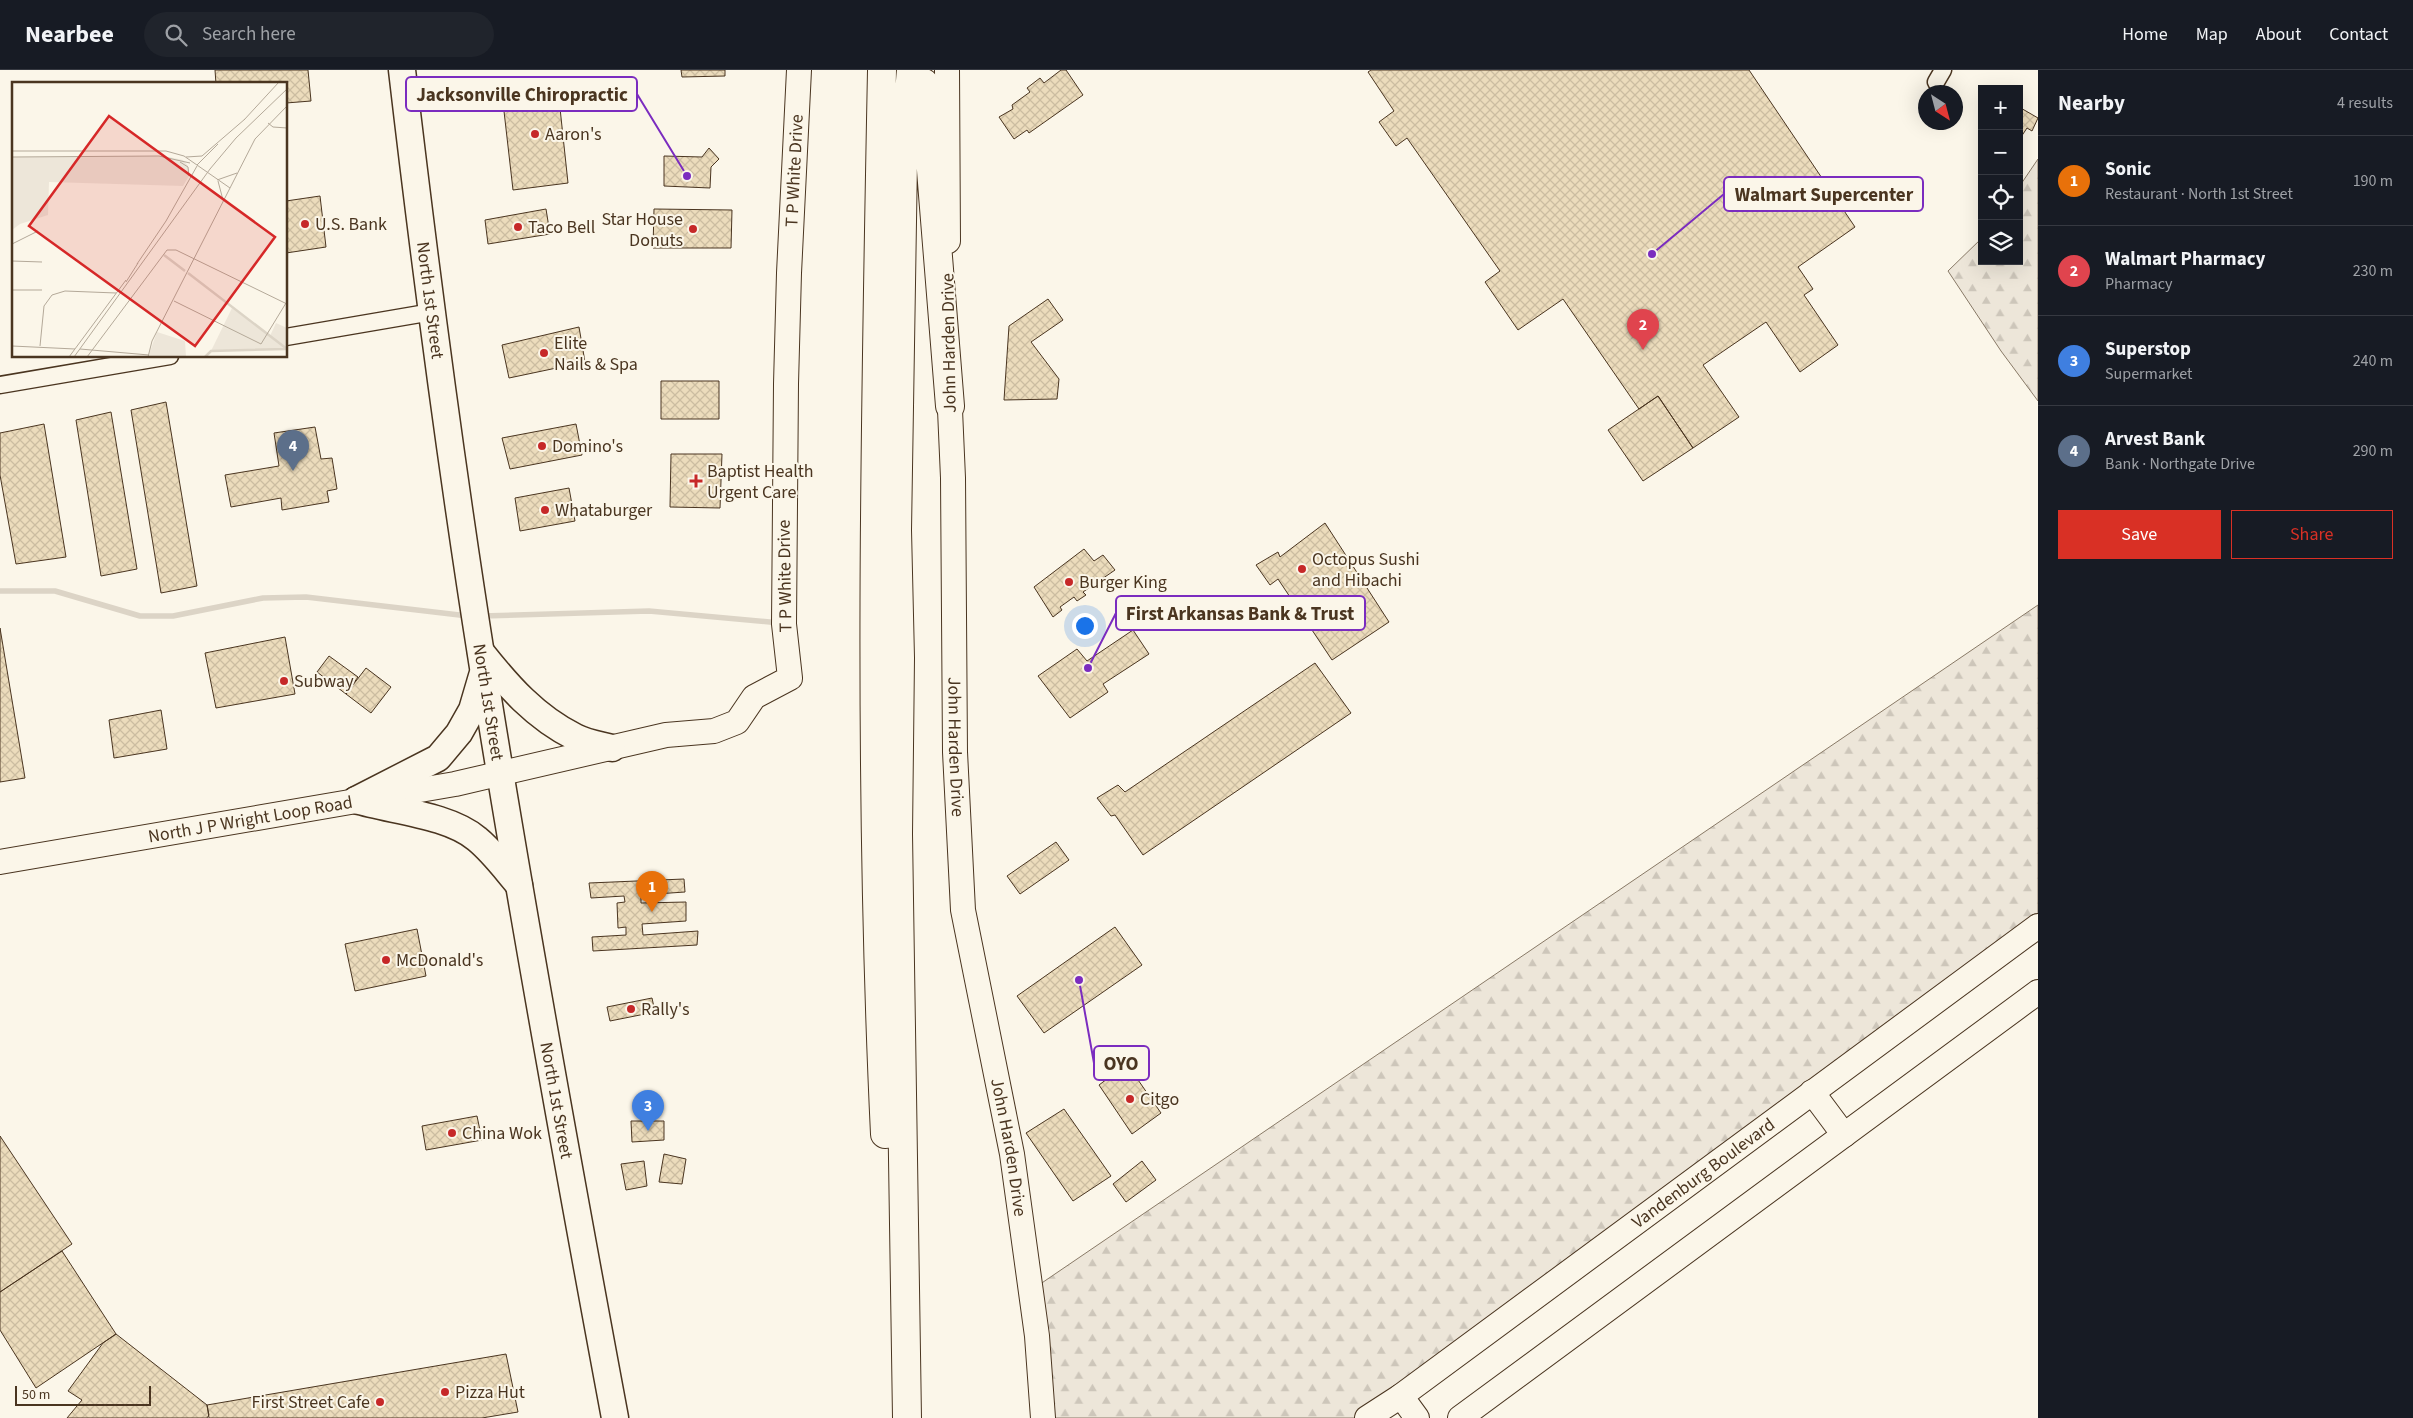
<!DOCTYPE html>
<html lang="en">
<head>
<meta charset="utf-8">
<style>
  body { margin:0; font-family:"Source Sans 3",sans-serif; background:#20242c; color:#f1f3f6 }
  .controls { position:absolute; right:15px; top:15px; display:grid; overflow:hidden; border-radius:0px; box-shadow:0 5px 20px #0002 }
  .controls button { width:45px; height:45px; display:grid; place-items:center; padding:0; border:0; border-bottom:1px solid #363941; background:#171b24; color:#f1f3f6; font:25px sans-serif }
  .compass { position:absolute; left:1918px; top:15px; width:45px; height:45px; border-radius:50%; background:#171b24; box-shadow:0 5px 20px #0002; rotate:144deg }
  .scale { position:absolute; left:15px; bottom:12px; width:136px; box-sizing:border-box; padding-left:5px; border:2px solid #4a3520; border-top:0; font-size:14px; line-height:18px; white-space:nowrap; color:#4a3520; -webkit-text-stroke:4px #fbf6e9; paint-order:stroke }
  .you { position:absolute; left:1084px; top:555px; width:18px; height:18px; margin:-12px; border:4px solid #fff; border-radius:50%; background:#1a73e8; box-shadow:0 0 0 8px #1a73e833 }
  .badge { display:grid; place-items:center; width:32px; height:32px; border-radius:50%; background:#d93025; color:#fff; font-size:16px; font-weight:700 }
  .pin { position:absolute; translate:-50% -41px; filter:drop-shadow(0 1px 2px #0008) }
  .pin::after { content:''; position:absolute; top:26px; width:18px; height:15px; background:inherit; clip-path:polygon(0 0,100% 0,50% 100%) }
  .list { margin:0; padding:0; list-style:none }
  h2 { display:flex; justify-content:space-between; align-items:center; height:65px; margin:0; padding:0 20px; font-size:21px }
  h2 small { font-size:16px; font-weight:400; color:#9ea1a6 }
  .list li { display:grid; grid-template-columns:32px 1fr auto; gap:15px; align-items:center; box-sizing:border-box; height:90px; padding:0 20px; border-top:1px solid #363941 }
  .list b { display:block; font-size:19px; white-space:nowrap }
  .list p { margin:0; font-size:16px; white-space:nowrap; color:#9ea1a6 }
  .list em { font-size:16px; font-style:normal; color:#9ea1a6 }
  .actions { display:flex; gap:10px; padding:15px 20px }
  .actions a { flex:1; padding:11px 0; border:1px solid #d93025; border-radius:0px; text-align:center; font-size:18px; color:#d93025 }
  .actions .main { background:#d93025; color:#fff }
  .icon { flex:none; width:28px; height:28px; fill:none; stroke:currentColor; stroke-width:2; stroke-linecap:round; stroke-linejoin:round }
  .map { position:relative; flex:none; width:2038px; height:1348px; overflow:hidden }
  header { display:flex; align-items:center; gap:30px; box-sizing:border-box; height:70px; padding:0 25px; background:#171b24; border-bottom:1px solid #363941 }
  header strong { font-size:24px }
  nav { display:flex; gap:28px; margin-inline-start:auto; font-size:18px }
  .search { width:350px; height:45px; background:#20242c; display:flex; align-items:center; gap:12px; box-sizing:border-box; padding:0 18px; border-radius:28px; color:#9ea1a6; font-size:19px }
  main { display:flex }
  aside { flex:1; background:#171b24 }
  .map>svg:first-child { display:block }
  .forest { fill:url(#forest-firs); stroke:#887966 }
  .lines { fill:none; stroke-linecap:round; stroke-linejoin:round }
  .stream { stroke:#dcd4c6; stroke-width:5.5 }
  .building { fill:url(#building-cross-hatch); stroke:#4a3520 }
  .minor-casing { stroke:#4a3520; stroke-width:19 }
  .secondary-casing { stroke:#4a3520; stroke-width:26 }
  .primary-casing { stroke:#4a3520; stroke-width:29 }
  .motorway-casing { stroke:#4a3520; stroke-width:30 }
  .minor { stroke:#fbf6e9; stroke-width:16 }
  .secondary { stroke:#fbf6e9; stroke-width:24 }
  .primary { stroke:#fbf6e9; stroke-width:26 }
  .motorway { stroke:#fbf6e9; stroke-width:28 }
  .poi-dot { fill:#c62828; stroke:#fbf6e9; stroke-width:2 }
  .labels { text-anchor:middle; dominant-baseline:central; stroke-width:4; stroke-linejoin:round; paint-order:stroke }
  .poi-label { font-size:18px; fill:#4a3520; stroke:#fbf6e9; text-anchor:start }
  .street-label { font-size:18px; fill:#4a3520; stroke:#fbf6e9 }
  .inset-river { fill:none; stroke:#dcd4c6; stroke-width:2.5 }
  .inset-road { fill:none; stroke:#b4a999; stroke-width:1 }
  .view { fill:#d62828; fill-opacity:0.15; stroke:#d62828; stroke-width:2.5 }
  .inset-edge { fill:none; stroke:#4a3520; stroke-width:2.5 }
  .leader { fill:none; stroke:#7b2cbf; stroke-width:2 }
  .callout-dot { fill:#7b2cbf; stroke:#fbf6e9; stroke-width:2 }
  .callout { fill:#fbf6e9; stroke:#7b2cbf; stroke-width:2 }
  .callout-label { font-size:19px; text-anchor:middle; font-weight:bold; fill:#4a3520 }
</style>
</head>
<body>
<header>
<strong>Nearbee</strong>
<div class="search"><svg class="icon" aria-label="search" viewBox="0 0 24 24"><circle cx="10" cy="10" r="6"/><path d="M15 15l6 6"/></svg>Search here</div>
<nav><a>Home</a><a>Map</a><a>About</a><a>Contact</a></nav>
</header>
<main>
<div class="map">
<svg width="2038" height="1348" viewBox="0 0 2038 1348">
  <defs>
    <pattern id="forest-firs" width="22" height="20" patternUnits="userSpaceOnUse" patternTransform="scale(1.25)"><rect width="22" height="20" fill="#ede6d9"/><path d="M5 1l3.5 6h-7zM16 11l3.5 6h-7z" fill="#cdc6ba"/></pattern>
    <pattern id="building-cross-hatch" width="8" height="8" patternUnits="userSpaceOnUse" patternTransform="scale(1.25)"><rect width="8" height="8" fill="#ecdcbc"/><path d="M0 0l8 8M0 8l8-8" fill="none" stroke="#ccbda1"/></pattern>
  </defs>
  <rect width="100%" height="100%" fill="#fbf6e9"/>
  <path class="forest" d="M 2038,89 L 2038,331 L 2001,281 L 1948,201 L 1982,168 L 1982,191 L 2019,191 L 2019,117 Z
    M 2038,535 L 2038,856 L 1367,1348 L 1052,1348 L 1030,1221 Z"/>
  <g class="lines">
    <path class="stream" d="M 0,521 L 55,521 L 140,546 L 173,546 L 263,528 L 306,527 L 468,546
      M 482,546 L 649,541 L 780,553"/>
  </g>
  <path class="building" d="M 215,0 L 308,0 L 311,31 L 286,33 L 286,14 L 216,14 Z
    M 681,0 L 725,0 L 725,6 L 682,7 Z
    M 1061,0 L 1066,0 L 1083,25 L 1029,63 L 1027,60 L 1014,69 L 999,47 L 1013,39 L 1012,35 L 1030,22 L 1027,18 L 1040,8 L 1044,13 Z
    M 1371,0 L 1749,0 L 1855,157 L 1798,197 L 1813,219 L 1804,225 L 1838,275 L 1800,302 L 1766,252 L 1703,295 L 1739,347 L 1693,378 L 1658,326 L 1639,339 L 1563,229 L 1518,260 L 1485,212 L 1500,201 L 1407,68 L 1396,76 L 1379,52 L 1394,41 L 1368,2 Z
    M 557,10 L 568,113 L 513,120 L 501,15 Z
    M 2019,37 L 2038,48 L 2032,61 L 2027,58 L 2019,70 Z
    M 709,78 L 719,89 L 711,97 L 710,118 L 664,116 L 664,86 L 702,87 Z
    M 320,126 L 326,177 L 286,183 L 286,131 Z
    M 546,139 L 550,164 L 488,174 L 485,150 Z
    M 654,139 L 732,140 L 731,178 L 653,178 Z
    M 1048,229 L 1063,250 L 1031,272 L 1059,309 L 1057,329 L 1004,330 L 1009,256 Z
    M 579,257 L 585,292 L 509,308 L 502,275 Z
    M 661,311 L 719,311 L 719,349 L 661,349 Z
    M 1658,326 L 1693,378 L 1643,411 L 1608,360 Z
    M 166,332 L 197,516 L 161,523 L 131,340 Z
    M 111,342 L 137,499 L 101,506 L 76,350 Z
    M 44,354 L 66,487 L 16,494 L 0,405 L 0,363 Z
    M 576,354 L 582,385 L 510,399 L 502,368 Z
    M 315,357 L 321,389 L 332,388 L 337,419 L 327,421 L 329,432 L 282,440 L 281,428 L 231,437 L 225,405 L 279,396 L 274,363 Z
    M 671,384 L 722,384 L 720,438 L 670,437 Z
    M 569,418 L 575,451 L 520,461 L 515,428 Z
    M 1325,453 L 1389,552 L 1332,590 L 1278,509 L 1270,515 L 1256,495 L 1278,482 L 1280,487 Z
    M 1084,479 L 1094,491 L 1103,485 L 1115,500 L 1083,522 L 1086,525 L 1077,531 L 1074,527 L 1060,537 L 1062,540 L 1053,547 L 1034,517 Z
    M 0,558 L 25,708 L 0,712 Z
    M 1133,560 L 1149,584 L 1103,614 L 1108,622 L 1070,648 L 1038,606 L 1077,579 L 1087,591 Z
    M 285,567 L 295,624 L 216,638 L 205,583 Z
    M 329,586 L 358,607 L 346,624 L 317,602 Z
    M 1315,593 L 1351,643 L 1143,785 L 1115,745 L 1111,746 L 1097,728 L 1118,715 L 1125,722 Z
    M 366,598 L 391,617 L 371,643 L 346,624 Z
    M 161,640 L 167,679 L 114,688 L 109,650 Z
    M 1056,772 L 1069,790 L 1020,824 L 1007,806 Z
    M 684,809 L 685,822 L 641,825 L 641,833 L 686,832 L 686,851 L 642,854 L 643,865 L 698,861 L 697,875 L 593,881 L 592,867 L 626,865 L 626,857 L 618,858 L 617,833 L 625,832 L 624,826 L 591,828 L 589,813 Z
    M 1115,857 L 1142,895 L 1044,963 L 1017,926 Z
    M 417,859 L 426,906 L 355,921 L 345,874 Z
    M 652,928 L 655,942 L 610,951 L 607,937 Z
    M 1127,994 L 1161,1043 L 1132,1064 L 1099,1015 Z
    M 1064,1039 L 1111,1106 L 1073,1131 L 1026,1063 Z
    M 477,1046 L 482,1070 L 426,1080 L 422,1056 Z
    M 631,1051 L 664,1051 L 664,1070 L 632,1072 Z
    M 0,1066 L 72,1174 L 0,1222 Z
    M 664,1084 L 686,1089 L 682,1114 L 659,1112 Z
    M 644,1091 L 647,1116 L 626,1120 L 621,1094 Z
    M 1142,1091 L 1156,1110 L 1126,1132 L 1113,1114 Z
    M 62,1181 L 116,1264 L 36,1318 L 0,1260 L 0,1222 Z
    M 116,1264 L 207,1335 L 209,1345 L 207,1348 L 67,1348 L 82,1330 L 68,1321 L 103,1273 Z
    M 506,1284 L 518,1342 L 482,1348 L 209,1348 L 207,1335 Z"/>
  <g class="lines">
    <defs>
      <path id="minor" d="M 1936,12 L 1943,0
        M 286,267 L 432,242
        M 0,315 L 170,286"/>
      <g id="secondary">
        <path d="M 947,0 L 948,171"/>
        <path id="s1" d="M 949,317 L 953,408 L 955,682 L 963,840 L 1012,1084 L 1037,1266 L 1043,1348"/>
        <path id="s2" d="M 0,792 L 455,714 L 666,665 L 714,661 L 737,652 L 754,627 L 790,608 L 784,554 L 786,314 L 789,203 L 799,0"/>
        <path d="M 1812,1022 L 1844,1065"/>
        <path d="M 1401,1326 L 1417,1348"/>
        <path id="s3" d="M 1367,1348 L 1401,1326 L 2038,856"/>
        <path d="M 1460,1348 L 2038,922"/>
      </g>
      <g id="primary">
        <path id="s4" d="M 402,0 C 425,197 451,395 482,591 C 522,844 568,1096 615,1348"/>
        <path d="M 481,582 C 508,616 535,647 575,667 C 586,673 600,675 612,678"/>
        <path d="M 356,730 L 438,688 L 459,663 L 472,640 L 482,606"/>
        <path d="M 356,730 C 393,741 449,745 477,769 C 493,782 506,800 519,815"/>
      </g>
      <path id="motorway" d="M 882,0 C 875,355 868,710 885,1064
        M 924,13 L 950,336
        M 907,1348 L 898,764 L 900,588 L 897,460 L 903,90 L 911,0"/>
    </defs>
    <use href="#minor" class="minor-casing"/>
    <use href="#secondary" class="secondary-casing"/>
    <use href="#primary" class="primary-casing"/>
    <use href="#motorway" class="motorway-casing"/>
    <use href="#minor" class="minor"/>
    <use href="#secondary" class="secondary"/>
    <use href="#primary" class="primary"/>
    <use href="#motorway" class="motorway"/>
  </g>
  <g class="poi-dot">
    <circle cx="535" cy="64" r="5"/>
    <circle cx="305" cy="154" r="5"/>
    <circle cx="518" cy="157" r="5"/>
    <circle cx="693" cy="159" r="5"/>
    <circle cx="544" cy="283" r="5"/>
    <circle cx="542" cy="376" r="5"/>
    <path d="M693.5 403.5h5v5h5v5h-5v5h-5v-5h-5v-5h5z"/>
    <circle cx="545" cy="440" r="5"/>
    <circle cx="1302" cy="499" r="5"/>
    <circle cx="1069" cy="512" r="5"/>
    <circle cx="284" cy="611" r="5"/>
    <circle cx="386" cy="890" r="5"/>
    <circle cx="631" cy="939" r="5"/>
    <circle cx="1130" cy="1029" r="5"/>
    <circle cx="452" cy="1063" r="5"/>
    <circle cx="445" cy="1322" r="5"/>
    <circle cx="380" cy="1332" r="5"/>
  </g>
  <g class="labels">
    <g class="poi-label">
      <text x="545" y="64">Aaron's</text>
      <text x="683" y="149" text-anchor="end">Star House<tspan x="683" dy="21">Donuts</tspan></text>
      <text x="315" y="154">U.S. Bank</text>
      <text x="528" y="157">Taco Bell</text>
      <text x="554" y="273">Elite<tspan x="554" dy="21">Nails &amp; Spa</tspan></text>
      <text x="552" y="376">Domino's</text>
      <text x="707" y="401">Baptist Health<tspan x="707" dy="21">Urgent Care</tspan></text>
      <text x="555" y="440">Whataburger</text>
      <text x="1312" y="489">Octopus Sushi<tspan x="1312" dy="21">and Hibachi</tspan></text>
      <text x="1079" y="512">Burger King</text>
      <text x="294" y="611">Subway</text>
      <text x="396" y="890">McDonald's</text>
      <text x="641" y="939">Rally's</text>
      <text x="1140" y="1029">Citgo</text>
      <text x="462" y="1063">China Wok</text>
      <text x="455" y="1322">Pizza Hut</text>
      <text x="370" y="1332" text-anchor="end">First Street Cafe</text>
    </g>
    <g class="street-label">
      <text stroke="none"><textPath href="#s2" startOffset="1330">T P White Drive</textPath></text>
      <text stroke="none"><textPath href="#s4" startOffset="232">North 1st Street</textPath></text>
      <text transform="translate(949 273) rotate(-91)">John Harden Drive</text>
      <text transform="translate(785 506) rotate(-91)">T P White Drive</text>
      <text stroke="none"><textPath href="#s4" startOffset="638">North 1st Street</textPath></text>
      <text stroke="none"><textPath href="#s1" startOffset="360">John Harden Drive</textPath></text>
      <text stroke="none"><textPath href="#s2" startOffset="254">North J P Wright Loop Road</textPath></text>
      <text stroke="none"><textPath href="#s4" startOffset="1042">North 1st Street</textPath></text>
      <text stroke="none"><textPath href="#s1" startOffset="765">John Harden Drive</textPath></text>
      <text stroke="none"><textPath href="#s3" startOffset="416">Vandenburg Boulevard</textPath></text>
    </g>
  </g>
  <g transform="translate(12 12)">
    <rect width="275" height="275" fill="#fbf6e9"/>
    <path d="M 152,74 L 171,78 L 176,84 L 177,94 L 171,104 L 37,100 L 36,133 L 8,142 L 0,148 L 0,75 ZM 220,226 L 257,253 L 275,267 L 199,269 Z" fill="#ede6d9"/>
    <path d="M 145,250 L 173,259 L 174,275 L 136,275 Z" fill="#ede6d9"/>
    <path d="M 264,241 L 275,246 L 275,267 L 258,254 Z" fill="#ede6d9"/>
    <path class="inset-river" d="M 152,173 L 173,189M 176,191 L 275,267M 193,275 L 199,269 L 274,267"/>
    <path class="inset-road" d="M 232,38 L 267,0M 256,41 L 261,45 L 275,46M 0,69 L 154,69 L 172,74 L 218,106 L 140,259 L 136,275M 0,75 L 147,74 L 178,81M 174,75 L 190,74 L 233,37M 168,80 L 176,85 L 177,94M 185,83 L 206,62M 205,98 L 225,91M 206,99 L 211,118M 218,106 L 243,57 L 275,24M 0,162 L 26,149M 0,179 L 30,180M 125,182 L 154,139 L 185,84M 114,200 L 126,181M 0,208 L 30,208M 162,219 L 249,262 L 274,221M 0,264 L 63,267M 28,264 L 32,224 L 40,213 L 53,209 L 104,211M 68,267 L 137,273M 57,275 L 114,198M 62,275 L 198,87 L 224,56 L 275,7M 75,275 L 155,168 L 164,168 L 275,222"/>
    <path class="view" d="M 97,34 L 263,155 L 183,264 L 17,144 Z"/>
    <rect width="275" height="275" class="inset-edge"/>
  </g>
  <path class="leader" d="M687 106L637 24M1652 184L1724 124M1088 598L1116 543M1079 910L1094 993"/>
  <g class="callout-dot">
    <circle cx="687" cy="106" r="5"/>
    <circle cx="1652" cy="184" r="5"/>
    <circle cx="1088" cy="598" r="5"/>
    <circle cx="1079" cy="910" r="5"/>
  </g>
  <g class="callout">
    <rect x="406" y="7" width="231" height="34" rx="5"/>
    <rect x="1724" y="107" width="199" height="34" rx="5"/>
    <rect x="1116" y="526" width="249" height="34" rx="5"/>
    <rect x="1094" y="976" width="55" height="34" rx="5"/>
  </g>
  <g class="callout-label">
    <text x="522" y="31">Jacksonville Chiropractic</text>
    <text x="1824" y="131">Walmart Supercenter</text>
    <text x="1240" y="550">First Arkansas Bank &amp; Trust</text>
    <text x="1121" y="1000">OYO</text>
  </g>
</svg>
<div class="controls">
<button>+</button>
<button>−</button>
<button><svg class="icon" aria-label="locate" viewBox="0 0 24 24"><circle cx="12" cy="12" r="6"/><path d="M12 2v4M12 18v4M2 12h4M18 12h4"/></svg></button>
<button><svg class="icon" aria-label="layers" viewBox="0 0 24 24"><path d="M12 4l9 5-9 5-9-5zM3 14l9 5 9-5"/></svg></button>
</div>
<svg class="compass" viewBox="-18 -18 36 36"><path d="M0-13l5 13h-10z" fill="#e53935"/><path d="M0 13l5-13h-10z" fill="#9ea1a6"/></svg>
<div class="scale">50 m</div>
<div class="you"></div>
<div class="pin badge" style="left:652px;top:842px;background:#e8710a">1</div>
<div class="pin badge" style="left:1643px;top:280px;background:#e0444e">2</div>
<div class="pin badge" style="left:648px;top:1061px;background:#3f7fe0">3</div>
<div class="pin badge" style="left:293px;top:401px;background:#5c6f8a">4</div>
</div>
<aside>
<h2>Nearby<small>4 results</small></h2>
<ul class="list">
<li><span class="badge" style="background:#e8710a">1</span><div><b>Sonic</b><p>Restaurant · North 1st Street</p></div><em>190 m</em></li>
<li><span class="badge" style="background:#e0444e">2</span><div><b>Walmart Pharmacy</b><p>Pharmacy</p></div><em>230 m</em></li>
<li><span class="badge" style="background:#3f7fe0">3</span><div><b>Superstop</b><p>Supermarket</p></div><em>240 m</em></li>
<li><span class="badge" style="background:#5c6f8a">4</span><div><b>Arvest Bank</b><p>Bank · Northgate Drive</p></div><em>290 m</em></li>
</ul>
<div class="actions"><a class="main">Save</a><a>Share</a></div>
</aside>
</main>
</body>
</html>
